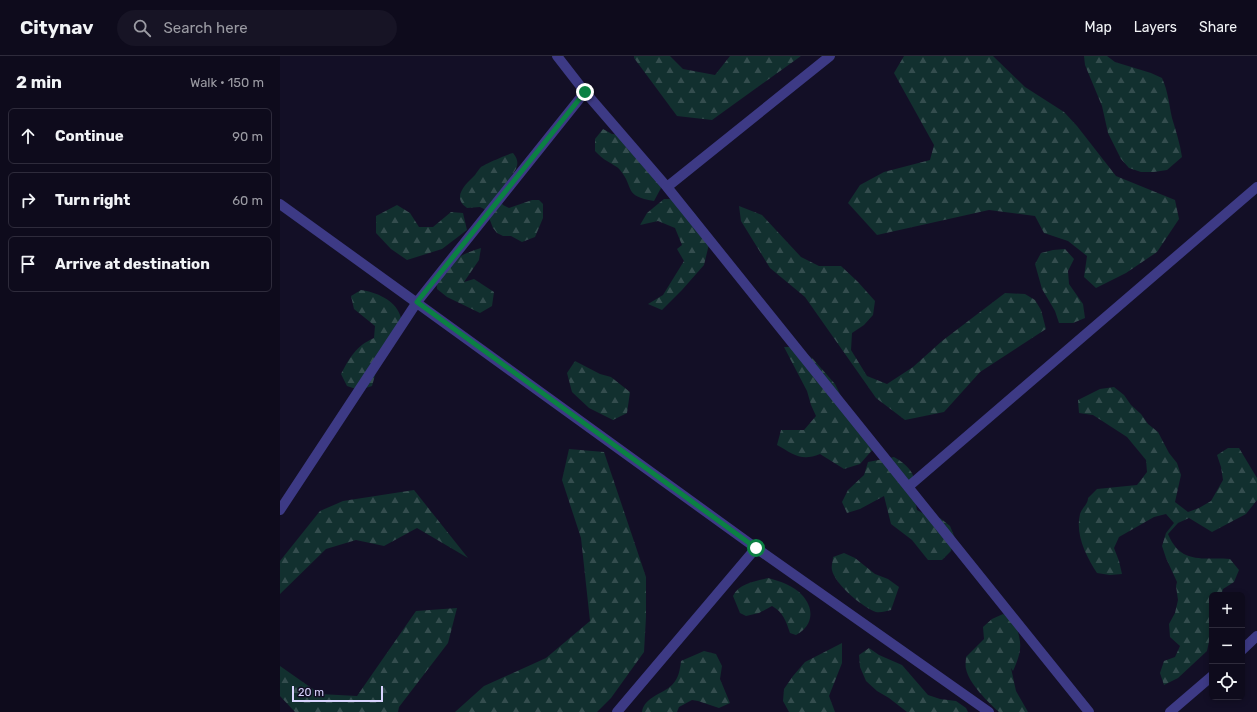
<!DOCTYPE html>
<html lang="en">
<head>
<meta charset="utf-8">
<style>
  body { margin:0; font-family:Rubik,sans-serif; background:#171425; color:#f1f3f6 }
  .controls { position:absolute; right:12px; bottom:12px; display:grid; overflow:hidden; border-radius:6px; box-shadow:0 2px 6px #0003 }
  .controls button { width:36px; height:36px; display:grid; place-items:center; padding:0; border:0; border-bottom:1px solid #2e2b3b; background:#0e0b1c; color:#f1f3f6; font:20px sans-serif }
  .scale { position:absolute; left:12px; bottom:10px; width:91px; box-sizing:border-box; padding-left:4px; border:2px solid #d9d4ff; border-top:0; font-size:11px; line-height:14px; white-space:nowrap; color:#d9d4ff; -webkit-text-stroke:3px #130f26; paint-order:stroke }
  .stop { position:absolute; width:12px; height:12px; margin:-9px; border:3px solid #0b8043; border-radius:50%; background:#fff }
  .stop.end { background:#0b8043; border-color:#fff; box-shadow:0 1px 4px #0008 }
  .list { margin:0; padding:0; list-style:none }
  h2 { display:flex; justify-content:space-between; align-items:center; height:52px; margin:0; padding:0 16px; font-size:17px }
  h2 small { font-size:13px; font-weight:400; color:#9b9ba3 }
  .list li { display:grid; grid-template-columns:26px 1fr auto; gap:12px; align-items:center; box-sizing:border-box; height:56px; margin:0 8px 8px; padding:0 8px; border:1px solid #2e2b3b; border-radius:6px }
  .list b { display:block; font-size:15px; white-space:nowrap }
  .list em { font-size:13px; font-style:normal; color:#9b9ba3 }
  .icon { flex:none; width:22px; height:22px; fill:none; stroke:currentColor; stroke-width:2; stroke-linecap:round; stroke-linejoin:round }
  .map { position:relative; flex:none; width:977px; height:656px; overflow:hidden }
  header { display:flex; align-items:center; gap:24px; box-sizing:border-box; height:56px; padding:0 20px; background:#0e0b1c; border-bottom:1px solid #2e2b3b }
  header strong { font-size:19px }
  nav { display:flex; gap:22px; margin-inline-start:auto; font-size:14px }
  .search { width:280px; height:36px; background:#171425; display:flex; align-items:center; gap:10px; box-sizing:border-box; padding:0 14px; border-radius:22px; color:#9b9ba3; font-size:15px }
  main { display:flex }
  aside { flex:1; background:#0e0b1c }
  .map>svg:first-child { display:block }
  .forest { fill:url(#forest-firs) }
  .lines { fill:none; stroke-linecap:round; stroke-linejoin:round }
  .street { stroke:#3d3a85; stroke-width:10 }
  .route { stroke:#0b8043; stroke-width:5 }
</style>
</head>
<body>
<header>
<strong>Citynav</strong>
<div class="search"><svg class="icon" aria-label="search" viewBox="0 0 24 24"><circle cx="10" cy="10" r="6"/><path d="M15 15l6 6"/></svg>Search here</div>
<nav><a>Map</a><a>Layers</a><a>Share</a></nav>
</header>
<main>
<aside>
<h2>2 min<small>Walk · 150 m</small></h2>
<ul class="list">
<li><svg class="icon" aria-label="ahead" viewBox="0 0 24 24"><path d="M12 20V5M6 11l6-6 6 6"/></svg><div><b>Continue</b></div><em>90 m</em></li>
<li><svg class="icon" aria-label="right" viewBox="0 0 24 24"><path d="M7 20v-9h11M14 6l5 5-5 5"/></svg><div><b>Turn right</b></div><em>60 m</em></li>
<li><svg class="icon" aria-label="arrive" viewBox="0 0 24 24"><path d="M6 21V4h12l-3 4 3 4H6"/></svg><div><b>Arrive at destination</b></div></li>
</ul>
</aside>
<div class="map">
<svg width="977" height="656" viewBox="0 0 977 656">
  <defs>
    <pattern id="forest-firs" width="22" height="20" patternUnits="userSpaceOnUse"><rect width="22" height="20" fill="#12302f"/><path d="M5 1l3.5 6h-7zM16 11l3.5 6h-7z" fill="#344d4e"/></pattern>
  </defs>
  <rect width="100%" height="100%" fill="#130f26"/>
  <path class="forest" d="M 354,0 L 390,0 L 403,13 L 435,19 L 450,0 L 521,0 L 432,64 L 397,60 L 354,2 Z
    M 624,0 L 713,0 L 745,31 L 784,56 L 797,70 L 836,120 L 895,144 L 899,163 L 877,196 L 846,217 L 816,232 L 804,221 L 807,200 L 788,185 L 764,177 L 755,160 L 709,154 L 597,179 L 568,147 L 580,129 L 604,116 L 650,104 L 654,89 L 614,17 Z
    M 804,0 L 827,0 L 835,6 L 871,17 L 882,22 C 888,35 889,48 892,62 C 896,75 900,88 902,101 L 887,114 L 874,116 L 861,116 L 849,112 L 841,103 L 828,77 L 822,50 L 805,9 Z
    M 323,73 L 332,78 L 345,79 L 375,120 L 381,132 L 374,145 C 343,140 355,132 340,114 C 337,110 331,108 327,105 C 323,103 319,99 315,95 L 315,83 Z
    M 233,97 C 245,111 229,119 224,131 C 222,135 221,140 220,144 L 223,149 L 229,152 L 252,144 L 259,144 L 263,148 L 263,162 L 255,181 L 242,186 L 231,180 L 223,180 L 217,177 L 213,172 L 206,154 L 200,151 L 187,152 C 171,141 186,128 195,119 C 197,116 199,113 201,111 C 205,108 228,98 233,97 Z
    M 384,143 L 401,143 L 416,159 L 430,184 L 424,209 L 402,234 L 382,254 L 368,248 L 383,239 L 404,205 L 397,193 L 402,189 L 395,172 L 378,165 L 360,169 L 367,157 Z
    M 117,149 L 130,157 L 139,171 L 153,171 L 171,156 L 183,157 L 187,174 L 162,193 L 127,204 L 111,193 L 96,177 L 96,160 Z
    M 459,150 L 482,159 L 521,201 L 539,210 L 561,210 L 578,226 L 595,245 L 593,259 L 584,269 L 572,277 L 571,294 L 587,320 L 607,328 L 633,311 L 662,285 L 725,237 L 745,238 L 755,244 L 761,254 L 766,273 L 700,316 L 664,356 L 625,364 L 596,342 L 525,241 L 490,212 L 461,165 Z
    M 201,192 L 199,204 L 184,226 L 194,223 L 214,236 L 212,250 L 200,257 L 167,241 L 157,233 L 156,220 C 173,204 178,199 201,192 Z
    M 785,193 L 794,203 L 788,215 L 789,228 L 803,248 L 805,262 L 793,267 L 779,267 L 775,255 L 762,233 L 755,208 L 761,197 L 773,194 Z
    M 81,234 C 96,236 115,244 120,259 C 122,263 122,268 122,272 L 99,305 L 92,330 L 79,334 L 67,330 L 61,318 C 70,301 76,290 94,282 L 95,270 L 74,253 L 71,240 Z
    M 504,291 L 518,291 L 533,303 L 555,328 L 574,366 L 594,392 L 580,408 L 564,413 L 540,398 C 521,406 513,398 497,389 L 501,374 L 524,374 L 536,360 L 531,349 L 527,335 Z
    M 295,305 L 320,318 L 331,321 L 350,336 L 347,357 L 333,364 L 309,352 L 292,336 L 287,317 Z
    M 834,331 L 844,339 L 851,349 L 861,358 L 868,368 L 878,376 L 889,397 L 897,407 L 901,419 L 895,446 L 908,456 L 919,452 L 931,445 L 943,424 L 941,411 L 937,399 L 948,392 L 959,392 L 977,422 L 977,444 L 966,458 L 932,476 L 909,462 L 898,467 L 888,478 C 901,509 923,501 950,503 L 959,514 L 954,526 L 943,533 L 941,539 L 932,539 L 932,571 L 927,595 L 898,622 L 884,629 L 880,617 L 884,605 L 895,601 L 900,590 L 890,581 L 889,568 L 895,557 L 898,544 L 896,530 L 897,526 L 886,502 L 882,490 L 886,477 L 894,467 L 886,458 L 874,461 L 839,481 L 834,492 L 839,505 L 842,518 L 830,519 L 817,517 C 806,500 795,478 800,458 C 802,452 808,448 808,442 L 817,433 L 857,429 L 867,416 L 866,404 L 847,381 L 813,359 L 799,357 L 798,344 L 820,333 Z
    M 289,393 L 324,396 L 366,521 L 366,561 L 364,596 L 331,642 L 317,656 L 175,656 L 204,630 L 266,602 L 310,565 L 301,482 L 282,424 Z
    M 614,401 C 643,418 631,427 637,454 L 648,460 L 660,462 L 670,470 L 675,482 L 671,495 L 662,504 L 648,504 L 632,484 L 611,468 L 604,440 L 580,453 L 567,457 L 562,446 L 568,434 L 584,419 L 588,406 Z
    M 134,434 L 188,502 L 137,472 L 104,490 L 76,484 L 46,493 L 0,538 L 0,505 L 40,455 L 63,445 Z
    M 564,497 L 575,502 L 595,518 L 608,523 L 619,531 L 611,554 C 606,555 600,557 596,556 C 583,552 554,527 552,514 C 551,510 553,505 553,501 Z
    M 488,522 C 500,525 514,530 522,539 C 535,553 533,570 516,579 L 510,577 C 506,565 503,556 492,550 L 479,557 L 466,560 L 460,557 L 453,540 C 459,527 476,525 488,522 Z
    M 177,552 L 168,587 L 119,651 L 118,656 L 15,656 L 0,640 L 0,610 L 40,638 L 77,640 L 136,555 Z
    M 723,558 L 734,564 C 742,586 743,593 733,615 L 731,612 L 736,635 L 748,656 L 719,656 C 709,647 689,628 686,613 C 685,610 686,604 686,601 L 704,583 L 703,571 L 712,563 Z
    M 562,587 L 562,607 L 549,640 L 555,656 L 509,656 L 503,645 L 504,633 L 513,620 L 525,606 Z
    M 589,592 L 599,599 L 622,609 L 648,639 L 660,643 L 676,645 L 686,652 L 688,656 L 627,656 L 609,642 L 597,635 L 586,625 L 580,611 L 579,599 Z
    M 424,595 L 436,598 L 442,610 L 440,623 L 450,647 L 439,652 L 418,645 L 412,644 L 399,651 L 397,656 L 362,656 C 364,641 383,638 392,629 C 399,622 400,613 401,605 Z"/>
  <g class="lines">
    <path class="street" d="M 277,0 L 305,36 L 387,131 L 809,656
      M 387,131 L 550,0
      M 0,148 L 476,492 L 709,656
      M 628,431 L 977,131
      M 0,454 L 137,246 L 305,36
      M 962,594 L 977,580
      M 337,656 L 476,492
      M 890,656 L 932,620"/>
  </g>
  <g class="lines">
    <path class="route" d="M 305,36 L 137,246 L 476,492"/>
  </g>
</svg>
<div class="controls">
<button>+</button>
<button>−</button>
<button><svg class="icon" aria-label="locate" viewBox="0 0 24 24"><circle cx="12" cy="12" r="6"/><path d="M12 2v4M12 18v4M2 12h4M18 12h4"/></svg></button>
</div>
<div class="scale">20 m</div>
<div class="stop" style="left:476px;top:492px"></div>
<div class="stop end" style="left:305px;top:36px"></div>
</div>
</main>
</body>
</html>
